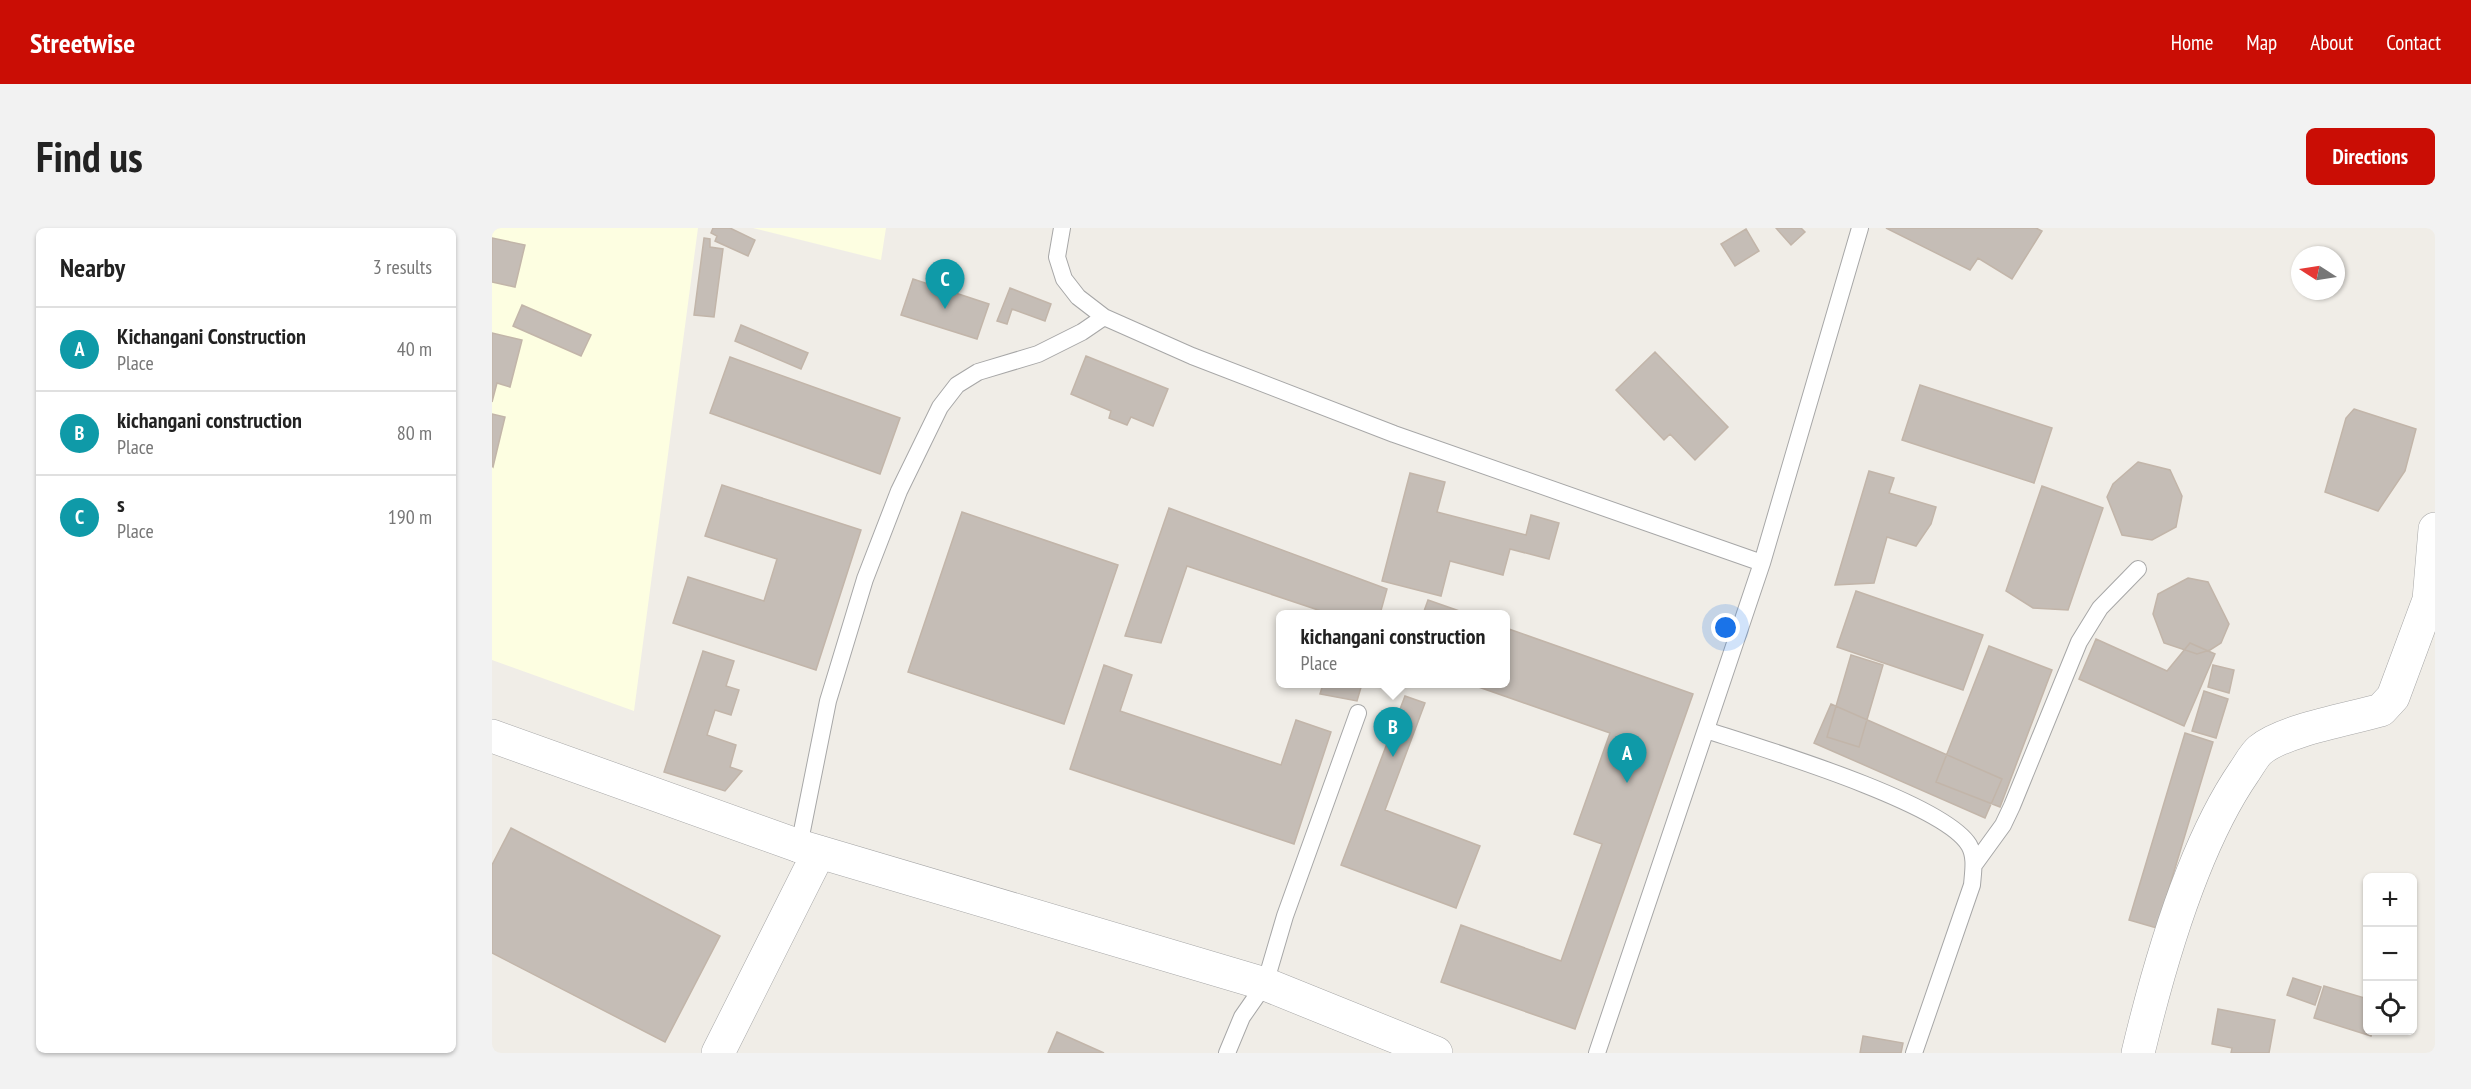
<!DOCTYPE html>
<html lang="en">
<head>
<meta charset="utf-8">
<style>
  body { margin:0; font-family:"PT Sans Narrow",sans-serif; background:#f2f2f2; color:#222 }
  .controls { position:absolute; right:18px; bottom:18px; display:grid; overflow:hidden; border-radius:9px; box-shadow:0 2px 4px #0004 }
  .controls button { width:54px; height:54px; display:grid; place-items:center; padding:0; border:0; border-bottom:2px solid #e0e0e0; background:#fff; color:#222; font:30px sans-serif }
  .compass { position:absolute; left:1799px; top:18px; width:54px; height:54px; border-radius:50%; background:#fff; box-shadow:0 2px 4px #0004; rotate:282deg }
  .you { position:absolute; left:1234px; top:400px; width:21px; height:21px; margin:-15px; border:4px solid #fff; border-radius:50%; background:#1a73e8; box-shadow:0 0 0 9px #1a73e833 }
  .badge { display:grid; place-items:center; width:39px; height:39px; border-radius:50%; background:#ca0d05; color:#fff; font-size:20px; font-weight:700 }
  .pin { position:absolute; translate:-50% -50px; filter:drop-shadow(0 2px 3px #0008) }
  .pin::after { content:''; position:absolute; top:32px; width:21px; height:18px; background:inherit; clip-path:polygon(0 0,100% 0,50% 100%) }
  .popup { position:absolute; left:784px; top:382px; width:234px; height:78px; box-sizing:border-box; display:grid; place-content:center; border-radius:9px; background:#fff; filter:drop-shadow(0 2px 4px #0005); font-size:20px; white-space:nowrap; color:#767676 }
  .popup b { font-size:22px; color:#222 }
  .popup::after { content:''; position:absolute; left:50%; top:100%; margin-left:-12px; border:12px solid transparent; border-top-color:#fff }
  .list { margin:0; padding:0; list-style:none }
  h2 { display:flex; justify-content:space-between; align-items:center; height:78px; margin:0; padding:0 24px; font-size:26px }
  h2 small { font-size:20px; font-weight:400; color:#767676 }
  .list li { display:grid; grid-template-columns:39px 1fr auto; gap:18px; align-items:center; box-sizing:border-box; height:84px; padding:0 24px; border-top:2px solid #e0e0e0 }
  .list b { display:block; font-size:22px; white-space:nowrap }
  .list p { margin:0; font-size:20px; white-space:nowrap; color:#767676 }
  .list em { font-size:20px; font-style:normal; color:#767676 }
  .icon { flex:none; width:33px; height:33px; fill:none; stroke:currentColor; stroke-width:2; stroke-linecap:round; stroke-linejoin:round }
  .map { position:relative; flex:none; width:1943px; height:825px; overflow:hidden; border-radius:9px }
  header { display:flex; align-items:center; gap:36px; box-sizing:border-box; height:84px; padding:0 30px; background:#ca0d05; color:#fff }
  header strong { font-size:28px }
  nav { display:flex; gap:33px; margin-inline-start:auto; font-size:21px }
  .intro { display:flex; align-items:center; justify-content:space-between; box-sizing:border-box; height:144px; padding:0 36px }
  h1 { margin:0; font-size:42px }
  .button { padding:15px 27px; border-radius:9px; background:#ca0d05; color:#fff; font-size:21px; font-weight:700 }
  main { display:flex; gap:36px; padding:0 36px }
  aside { flex:1; background:#fff; border-radius:9px; box-shadow:0 2px 4px #0004 }
  .map>svg:first-child { display:block }
  .education { fill:#fdfee1 }
  .building { fill:#c5bdb6; stroke:#c2b5a9; stroke-width:1.5 }
  .lines { fill:none; stroke-linecap:round; stroke-linejoin:round }
  .service-casing { stroke:#a7a7a7; stroke-width:18 }
  .minor-casing { stroke:#a7a7a7; stroke-width:34 }
  .tertiary-casing { stroke:#a7a7a7; stroke-width:34 }
  .service { stroke:#fff; stroke-width:16 }
  .minor { stroke:#fff; stroke-width:33 }
  .tertiary { stroke:#fff; stroke-width:33 }
</style>
</head>
<body>
<header>
<strong>Streetwise</strong>
<nav><a>Home</a><a>Map</a><a>About</a><a>Contact</a></nav>
</header>
<div class="intro"><h1>Find us</h1><a class="button">Directions</a></div>
<main>
<aside>
<h2>Nearby<small>3 results</small></h2>
<ul class="list">
<li><span class="badge" style="background:#0f9aa8">A</span><div><b>Kichangani Construction</b><p>Place</p></div><em>40 m</em></li>
<li><span class="badge" style="background:#0f9aa8">B</span><div><b>kichangani construction</b><p>Place</p></div><em>80 m</em></li>
<li><span class="badge" style="background:#0f9aa8">C</span><div><b>s</b><p>Place</p></div><em>190 m</em></li>
</ul>
</aside>
<div class="map">
<svg width="1943" height="825" viewBox="0 0 1943 825">
  <rect width="100%" height="100%" fill="#f0ede7"/>
  <path class="education" d="M 0,0 L 206,0 L 142,483 L 0,432 Z
    M 261,0 L 394,0 L 389,32 Z"/>
  <path class="building" d="M 221,0 L 238,0 L 263,12 L 256,28 L 223,13 L 225,8 L 219,5 Z
    M 1284,0 L 1309,0 L 1313,4 L 1299,17 Z
    M 1394,0 L 1544,0 L 1550,3 L 1520,51 L 1486,30 L 1478,42 Z
    M 1254,1 L 1267,23 L 1243,38 L 1229,16 Z
    M 0,10 L 33,17 L 23,59 L 0,54 Z
    M 212,10 L 218,11 L 218,19 L 231,21 L 222,89 L 202,87 Z
    M 421,51 L 497,76 L 485,111 L 409,87 Z
    M 518,60 L 559,76 L 553,93 L 520,81 L 515,96 L 505,93 Z
    M 30,77 L 99,107 L 89,128 L 21,98 Z
    M 249,97 L 316,125 L 309,141 L 243,113 Z
    M 0,105 L 30,112 L 18,159 L 5,155 L 0,174 Z
    M 1163,124 L 1236,199 L 1203,232 L 1178,206 L 1172,212 L 1124,162 Z
    M 594,128 L 676,161 L 661,198 L 639,189 L 635,197 L 617,190 L 619,183 L 579,166 Z
    M 238,129 L 408,190 L 388,246 L 218,185 Z
    M 1428,157 L 1560,200 L 1542,255 L 1410,212 Z
    M 1862,181 L 1924,201 L 1913,243 L 1886,283 L 1833,264 L 1854,190 Z
    M 0,186 L 13,189 L 1,239 L 0,238 Z
    M 1646,234 L 1678,242 L 1690,268 L 1684,299 L 1660,312 L 1630,307 L 1615,269 L 1621,256 Z
    M 1377,243 L 1402,250 L 1397,265 L 1444,279 L 1439,296 L 1424,318 L 1395,309 L 1382,355 L 1343,357 Z
    M 918,245 L 953,254 L 945,284 L 1034,307 L 1039,287 L 1067,295 L 1057,331 L 1018,321 L 1011,347 L 958,333 L 949,368 L 890,353 Z
    M 230,257 L 369,302 L 324,442 L 181,395 L 196,349 L 272,373 L 285,331 L 213,308 Z
    M 1550,258 L 1611,280 L 1576,382 L 1541,380 L 1514,363 Z
    M 677,280 L 895,361 L 888,386 L 838,386 L 695,338 L 669,415 L 633,408 Z
    M 470,284 L 626,337 L 572,496 L 416,444 Z
    M 1696,350 L 1716,354 L 1737,396 L 1729,415 L 1718,422 L 1705,426 L 1672,415 L 1661,386 L 1666,366 Z
    M 1364,363 L 1491,407 L 1471,462 L 1345,419 Z
    M 936,372 L 976,386 L 931,386 Z
    M 1014,400 L 1201,466 L 1083,801 L 949,754 L 969,697 L 1069,733 L 1110,616 L 1082,606 L 1118,505 L 978,456 L 1014,456 Z
    M 1604,411 L 1675,443 L 1698,415 L 1723,426 L 1692,498 L 1587,451 Z
    M 1497,418 L 1560,442 L 1508,579 L 1444,554 Z
    M 211,423 L 242,433 L 234,458 L 247,462 L 239,487 L 223,482 L 215,507 L 244,517 L 238,539 L 250,543 L 233,563 L 172,544 Z
    M 1359,427 L 1391,437 L 1367,519 L 1335,509 Z
    M 612,437 L 640,447 L 628,483 L 789,537 L 804,492 L 839,504 L 802,616 L 578,541 Z
    M 1721,437 L 1742,442 L 1737,465 L 1716,459 Z
    M 831,456 L 870,456 L 865,473 L 828,466 Z
    M 1712,463 L 1736,471 L 1724,510 L 1700,503 Z
    M 913,468 L 933,475 L 893,582 L 988,618 L 964,680 L 849,637 Z
    M 1339,476 L 1510,551 L 1493,590 L 1322,515 Z
    M 1693,505 L 1721,514 L 1665,700 L 1637,692 Z
    M 19,600 L 228,708 L 173,814 L 0,725 L 0,637 Z
    M 1801,750 L 1829,759 L 1823,777 L 1795,767 Z
    M 1832,758 L 1876,771 L 1876,802 L 1880,802 L 1879,808 L 1822,790 Z
    M 1726,781 L 1783,792 L 1777,825 L 1739,825 L 1740,820 L 1720,816 Z
    M 565,804 L 612,825 L 556,825 Z
    M 1371,808 L 1411,815 L 1409,825 L 1368,825 Z"/>
  <g class="lines">
    <defs>
      <path id="service" d="M 570,0 L 565,29 L 572,51 L 586,69 L 612,89 L 700,128 L 902,206 L 1270,335
        M 1214,502 C 1266,519 1451,574 1477,617 C 1484,629 1481,644 1480,657 L 1422,825
        M 307,618 L 336,473 L 373,351 L 407,263 L 448,179 L 465,157 L 486,144 L 546,126 L 590,104 L 612,89
        M 1482,637 L 1511,597 L 1520,578 L 1587,414 L 1608,380 L 1646,341
        M 735,825 L 750,789 L 773,756 L 793,688 L 866,485
        M 1105,825 L 1270,335 L 1368,0"/>
      <path id="minor" d="M 307,618 L 773,756 L 944,825
        M 226,825 L 327,624
        M 1646,825 C 1667,737 1701,618 1752,544 C 1757,537 1762,527 1768,522 C 1792,502 1858,491 1889,482 L 1901,469 L 1937,372 L 1943,301"/>
      <path id="tertiary" d="M 0,508 L 307,618"/>
    </defs>
    <use href="#service" class="service-casing"/>
    <use href="#minor" class="minor-casing"/>
    <use href="#tertiary" class="tertiary-casing"/>
    <use href="#service" class="service"/>
    <use href="#minor" class="minor"/>
    <use href="#tertiary" class="tertiary"/>
  </g>
</svg>
<div class="controls">
<button>+</button>
<button>−</button>
<button><svg class="icon" aria-label="locate" viewBox="0 0 24 24"><circle cx="12" cy="12" r="6"/><path d="M12 2v4M12 18v4M2 12h4M18 12h4"/></svg></button>
</div>
<svg class="compass" viewBox="-18 -18 36 36"><path d="M0-13l5 13h-10z" fill="#e53935"/><path d="M0 13l5-13h-10z" fill="#767676"/></svg>
<div class="you"></div>
<div class="pin badge" style="left:1135px;top:555px;background:#0f9aa8">A</div>
<div class="pin badge" style="left:901px;top:529px;background:#0f9aa8">B</div>
<div class="popup"><b>kichangani construction</b>Place</div>
<div class="pin badge" style="left:453px;top:81px;background:#0f9aa8">C</div>
</div>
</main>
</body>
</html>
